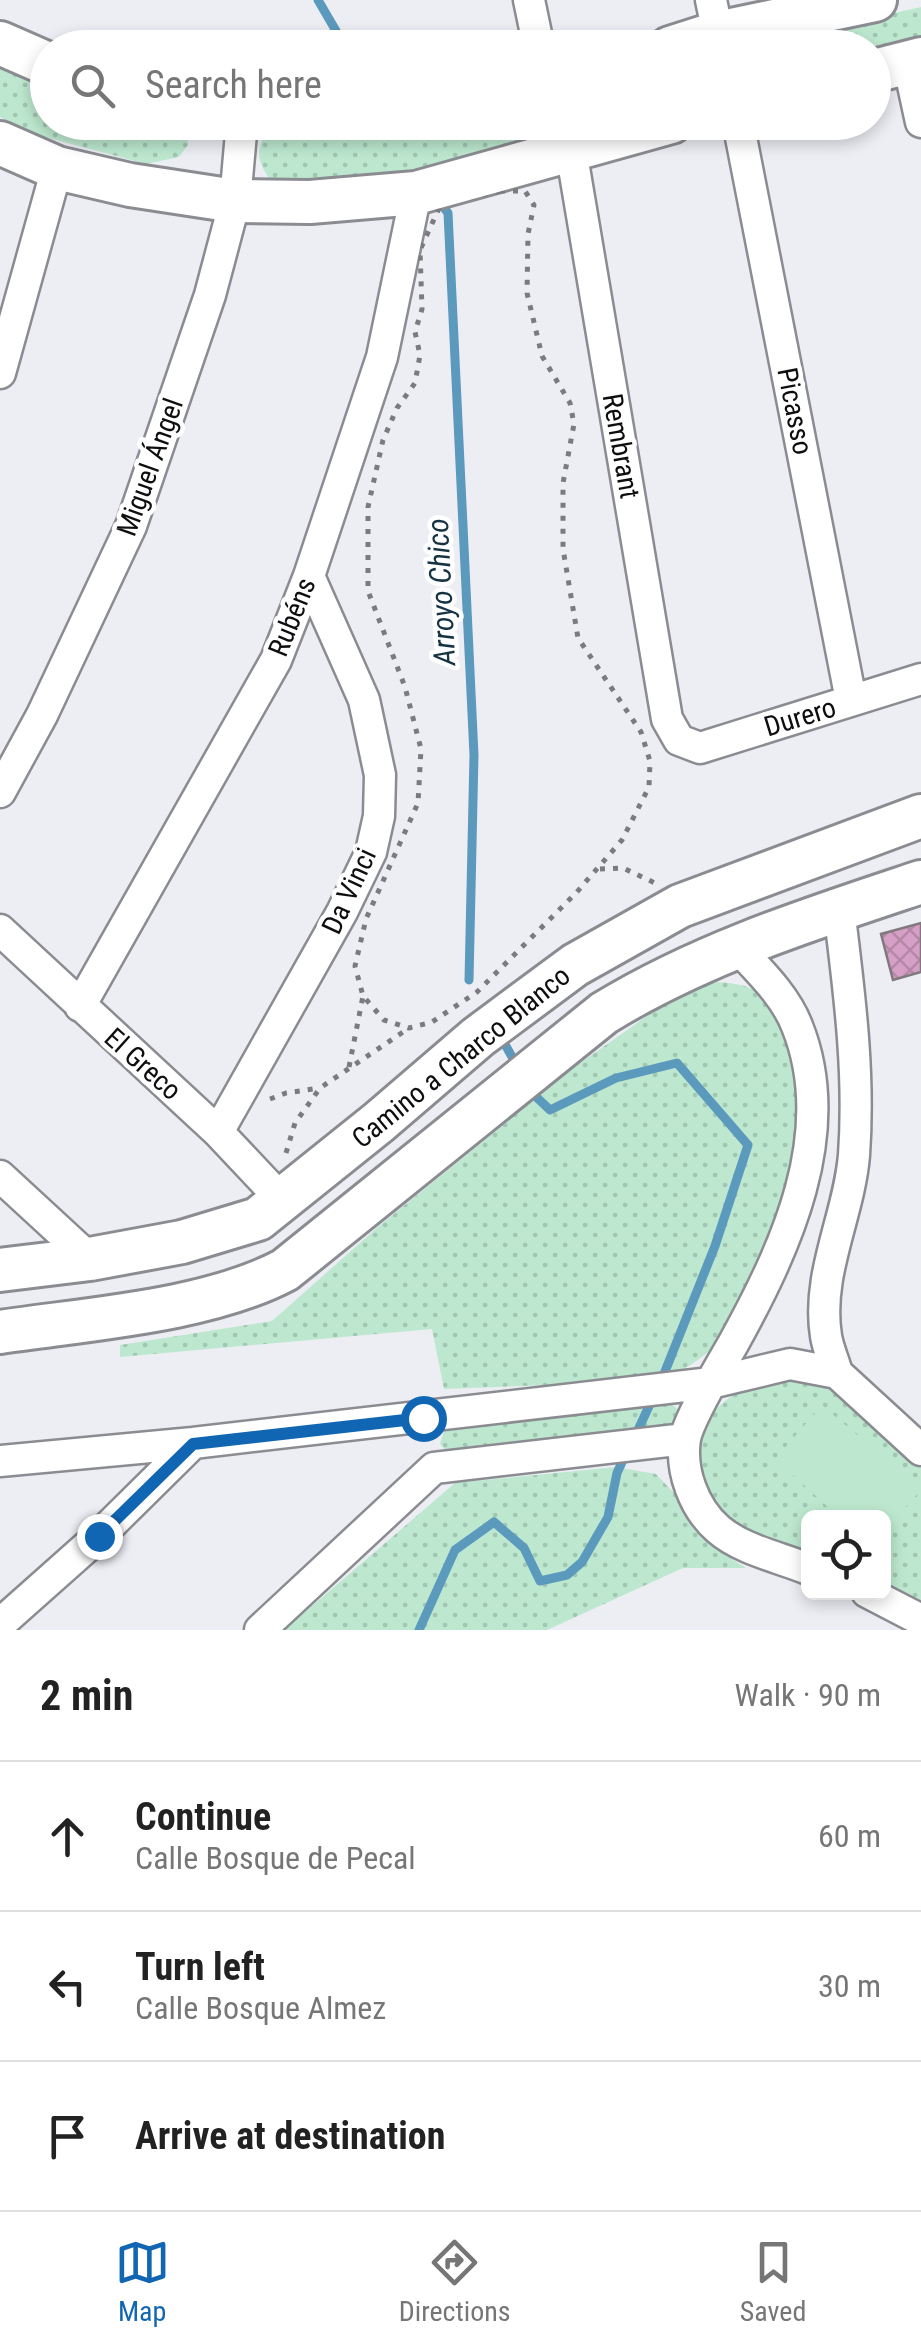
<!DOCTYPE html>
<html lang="en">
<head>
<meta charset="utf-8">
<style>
  body { margin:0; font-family:"Roboto Condensed",sans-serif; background:#f2f2f2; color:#222 }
  .controls { position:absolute; right:30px; bottom:30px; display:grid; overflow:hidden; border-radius:15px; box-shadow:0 5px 15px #0003 }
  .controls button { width:90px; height:90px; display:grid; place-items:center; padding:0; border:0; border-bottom:2px solid #e0e0e0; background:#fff; color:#222; font:50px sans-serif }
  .stop { position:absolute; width:30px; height:30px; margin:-22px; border:8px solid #1066b3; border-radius:50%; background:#fff }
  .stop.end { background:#1066b3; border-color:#fff; box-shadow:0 2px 10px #0008 }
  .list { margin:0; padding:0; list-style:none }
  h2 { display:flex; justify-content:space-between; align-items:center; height:130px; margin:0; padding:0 40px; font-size:42px }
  h2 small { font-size:32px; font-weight:400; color:#767676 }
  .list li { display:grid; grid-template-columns:65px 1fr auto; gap:30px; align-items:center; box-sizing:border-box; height:150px; padding:0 40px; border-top:2px solid #e0e0e0 }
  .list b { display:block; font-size:38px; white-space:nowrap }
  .list p { margin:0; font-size:32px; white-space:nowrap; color:#767676 }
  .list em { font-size:32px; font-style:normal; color:#767676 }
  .icon { flex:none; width:55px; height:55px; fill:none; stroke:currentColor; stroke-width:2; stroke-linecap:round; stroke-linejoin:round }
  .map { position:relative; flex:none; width:921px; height:1630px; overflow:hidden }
  .search { position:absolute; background:#fff; box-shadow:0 5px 15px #0003; left:30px; right:30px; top:30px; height:110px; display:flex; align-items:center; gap:25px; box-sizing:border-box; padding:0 35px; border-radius:55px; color:#767676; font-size:38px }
  .sheet { height:580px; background:#fff }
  nav { display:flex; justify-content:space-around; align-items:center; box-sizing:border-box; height:140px; border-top:2px solid #e0e0e0; background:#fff; font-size:28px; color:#767676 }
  nav a { display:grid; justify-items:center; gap:5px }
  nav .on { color:#1066b3 }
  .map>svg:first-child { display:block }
  .green { fill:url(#green-dots) }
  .pitch { fill:#bde8cf }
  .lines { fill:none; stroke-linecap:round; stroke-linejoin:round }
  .stream { stroke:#5b9abc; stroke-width:9 }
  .building { fill:url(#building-cross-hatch); stroke:#7f797d; stroke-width:2.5 }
  .street-casing { stroke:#8b8c92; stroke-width:35 }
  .secondary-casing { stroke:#8b8c92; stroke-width:48 }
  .path { stroke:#7b7b7f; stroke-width:5; stroke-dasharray:5 8; stroke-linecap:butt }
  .street { stroke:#fff; stroke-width:30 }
  .secondary { stroke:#fff; stroke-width:42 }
  .route { stroke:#1066b3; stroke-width:12 }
  .labels { text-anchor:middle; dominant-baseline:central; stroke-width:9; stroke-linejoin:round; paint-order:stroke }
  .street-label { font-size:28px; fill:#0e0e10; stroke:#fff }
  .water-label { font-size:30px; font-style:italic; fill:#153342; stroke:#fff }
</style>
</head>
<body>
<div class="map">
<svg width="921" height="1630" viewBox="0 0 921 1630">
  <defs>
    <pattern id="green-dots" width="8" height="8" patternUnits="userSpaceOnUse" patternTransform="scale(2.5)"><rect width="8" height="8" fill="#bde8cf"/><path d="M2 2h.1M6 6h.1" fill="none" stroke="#a1c6b1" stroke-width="1.8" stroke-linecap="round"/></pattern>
    <pattern id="building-cross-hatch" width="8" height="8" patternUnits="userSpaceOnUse" patternTransform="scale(2.5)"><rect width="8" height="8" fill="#d69fc5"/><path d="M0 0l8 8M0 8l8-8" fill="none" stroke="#b688a8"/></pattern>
  </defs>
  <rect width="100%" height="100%" fill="#edeef4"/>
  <path class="green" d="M 921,7 L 921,42 L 874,53 L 874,48 L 752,48 L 755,44 Z
    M 0,62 L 47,79 L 48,122 L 187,123 L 188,145 L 179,157 L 146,164 L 30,133 L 0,117 Z
    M 405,122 L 598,123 L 410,171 L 330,182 L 273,183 C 258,164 254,152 267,131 L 312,123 Z
    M 717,982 C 730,983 743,984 754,990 C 808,1021 803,1129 792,1182 C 783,1221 763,1258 744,1294 C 736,1309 730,1328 719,1341 C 701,1361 681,1372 655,1381 L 444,1389 L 432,1329 L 120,1357 L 120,1345 L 272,1321 L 379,1226 L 572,1069 L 685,989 Z
    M 780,1374 L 819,1382 L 846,1401 L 921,1468 L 921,1603 L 884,1585 L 884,1518 L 808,1518 L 808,1555 C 782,1545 727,1533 710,1508 C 706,1501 704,1486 702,1478 C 685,1417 731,1390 780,1374 Z
    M 672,1405 L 681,1411 L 677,1430 L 451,1456 L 440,1444 L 444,1430 L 454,1423 Z
    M 616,1467 L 656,1474 L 679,1498 L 698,1530 L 722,1553 L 746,1568 L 683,1568 L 547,1630 L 284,1630 L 455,1483 Z"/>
  <path class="pitch" d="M 822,1405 L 921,1490 L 884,1531 L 884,1518 L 839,1517 L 775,1459 Z"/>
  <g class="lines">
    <path class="stream" d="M 318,0 L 346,48
      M 441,204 L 448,213 L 474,755 L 469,980
      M 502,1039 L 516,1064
      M 531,1092 L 550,1110 L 616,1078 L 677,1063 L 748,1145 L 715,1246 L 662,1379
      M 638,1430 L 650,1404
      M 419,1630 L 455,1550 L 494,1522 L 524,1548 L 540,1581 L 567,1575 L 582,1562 L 608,1517 L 617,1473 L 623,1460"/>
  </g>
  <path class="building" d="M 921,923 L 921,972 L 893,980 L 881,934 Z"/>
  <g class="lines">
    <defs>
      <path id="street" d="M 529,0 L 539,48
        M 711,0 L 721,48
        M 908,62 L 921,122
        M 738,122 L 851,700
        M 571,150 L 667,719 L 679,740 L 700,748 L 921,679
        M 0,373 L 57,168
        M 0,792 L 42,715 L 131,526 L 210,295 L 235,201 L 242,122
        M 0,930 L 218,1132 L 283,1201
        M 737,947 C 759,971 785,995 797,1026 C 840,1133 785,1250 733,1344 C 721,1365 689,1418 685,1439 C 680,1471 694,1508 718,1529 C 742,1550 779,1557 808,1569
        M 80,1006 L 276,660 L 309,576 L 382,357 L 416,193
        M 218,1132 L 342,912 L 371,852 L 379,816 L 380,775 L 364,700 L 309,576
        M 0,1176 L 90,1259
        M 837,1373 C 834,1361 828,1349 826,1336 C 816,1274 849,1216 854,1155 C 860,1072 849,991 839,909
        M 0,1461 L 193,1443 L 711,1383 L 790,1364 L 837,1373 L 921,1450
        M 434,1468 L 685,1439
        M 867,1592 L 921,1620
        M 0,1624 L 99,1536 L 193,1443
        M 260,1630 L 434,1468"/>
      <path id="secondary" d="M 0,43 L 48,64
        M 670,48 L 717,33 L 875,0
        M 874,71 L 921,59
        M 0,143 L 57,168 L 130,185 L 235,201 L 310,202 L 416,193 L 671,122
        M 0,1270 L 90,1259 L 182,1242 L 258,1219 L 379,1122 L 478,1037 L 575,965 L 680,906 L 921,816
        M 0,1332 C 87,1319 208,1311 285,1270 L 604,1013 C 702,953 813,918 921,882"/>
    </defs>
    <use href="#street" class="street-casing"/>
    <use href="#secondary" class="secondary-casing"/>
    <path class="path" d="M 500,191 L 525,191 L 534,205 L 528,234 L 527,293 L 542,356 L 570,403 L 574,424 L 563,483 L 563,549 L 578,638 L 641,732 L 650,761 L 649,787 L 622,840 L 576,893 L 477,992 L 432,1022 L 409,1028 L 384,1020 L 363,996 L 355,966 L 366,919 L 418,803 L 421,749 L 405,687 L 368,591 L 368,507 L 383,440 L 397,408 L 415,383 L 420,355 L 415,332 L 422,309 L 420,250 L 441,204 Z
      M 600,869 L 623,868 L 655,883
      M 349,1067 L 363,996
      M 270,1099 L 286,1093 L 320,1088
      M 286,1153 L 295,1123 L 320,1088 L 409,1028"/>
    <use href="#street" class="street"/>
    <use href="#secondary" class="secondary"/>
  </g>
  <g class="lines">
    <path class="route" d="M 99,1536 L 193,1444 L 423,1418"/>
  </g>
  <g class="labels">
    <g class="street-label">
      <text transform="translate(795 411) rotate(79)">Picasso</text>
      <text transform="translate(621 446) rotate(80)">Rembrant</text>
      <text transform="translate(150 467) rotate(-70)">Miguel Ángel</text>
      <text transform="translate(292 617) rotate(-68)">Rubéns</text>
      <text transform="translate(800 717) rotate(-17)">Durero</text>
      <text transform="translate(349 891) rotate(-65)">Da Vinci</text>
      <text transform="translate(461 1057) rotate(-39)">Camino a Charco Blanco</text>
      <text transform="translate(143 1064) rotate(42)">El Greco</text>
    </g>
    <g class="water-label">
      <text transform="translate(441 592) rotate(-93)">Arroyo Chico</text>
    </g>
  </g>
</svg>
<div class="controls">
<button><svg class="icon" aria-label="locate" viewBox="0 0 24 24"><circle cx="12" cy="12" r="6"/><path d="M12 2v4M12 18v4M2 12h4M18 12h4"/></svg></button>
</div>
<div class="stop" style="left:423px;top:1418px"></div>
<div class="stop end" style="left:99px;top:1536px"></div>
<div class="search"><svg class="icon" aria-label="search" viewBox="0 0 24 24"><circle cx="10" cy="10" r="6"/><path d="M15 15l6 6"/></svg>Search here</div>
</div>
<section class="sheet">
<h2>2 min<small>Walk · 90 m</small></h2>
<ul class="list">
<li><svg class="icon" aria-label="ahead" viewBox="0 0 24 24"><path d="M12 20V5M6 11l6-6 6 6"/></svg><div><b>Continue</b><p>Calle Bosque de Pecal</p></div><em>60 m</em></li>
<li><svg class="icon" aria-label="left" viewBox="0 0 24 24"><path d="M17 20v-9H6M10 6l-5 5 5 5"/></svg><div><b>Turn left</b><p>Calle Bosque Almez</p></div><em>30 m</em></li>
<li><svg class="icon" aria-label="arrive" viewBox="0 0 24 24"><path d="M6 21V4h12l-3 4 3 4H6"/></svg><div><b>Arrive at destination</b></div></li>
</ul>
</section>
<nav>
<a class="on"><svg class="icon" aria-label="map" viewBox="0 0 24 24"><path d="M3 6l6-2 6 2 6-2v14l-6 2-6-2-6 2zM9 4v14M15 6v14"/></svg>Map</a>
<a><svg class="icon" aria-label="directions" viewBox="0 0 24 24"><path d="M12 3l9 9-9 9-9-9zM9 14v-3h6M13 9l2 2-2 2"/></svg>Directions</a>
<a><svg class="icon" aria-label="saved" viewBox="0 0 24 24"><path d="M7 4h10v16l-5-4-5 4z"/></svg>Saved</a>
</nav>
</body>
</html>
